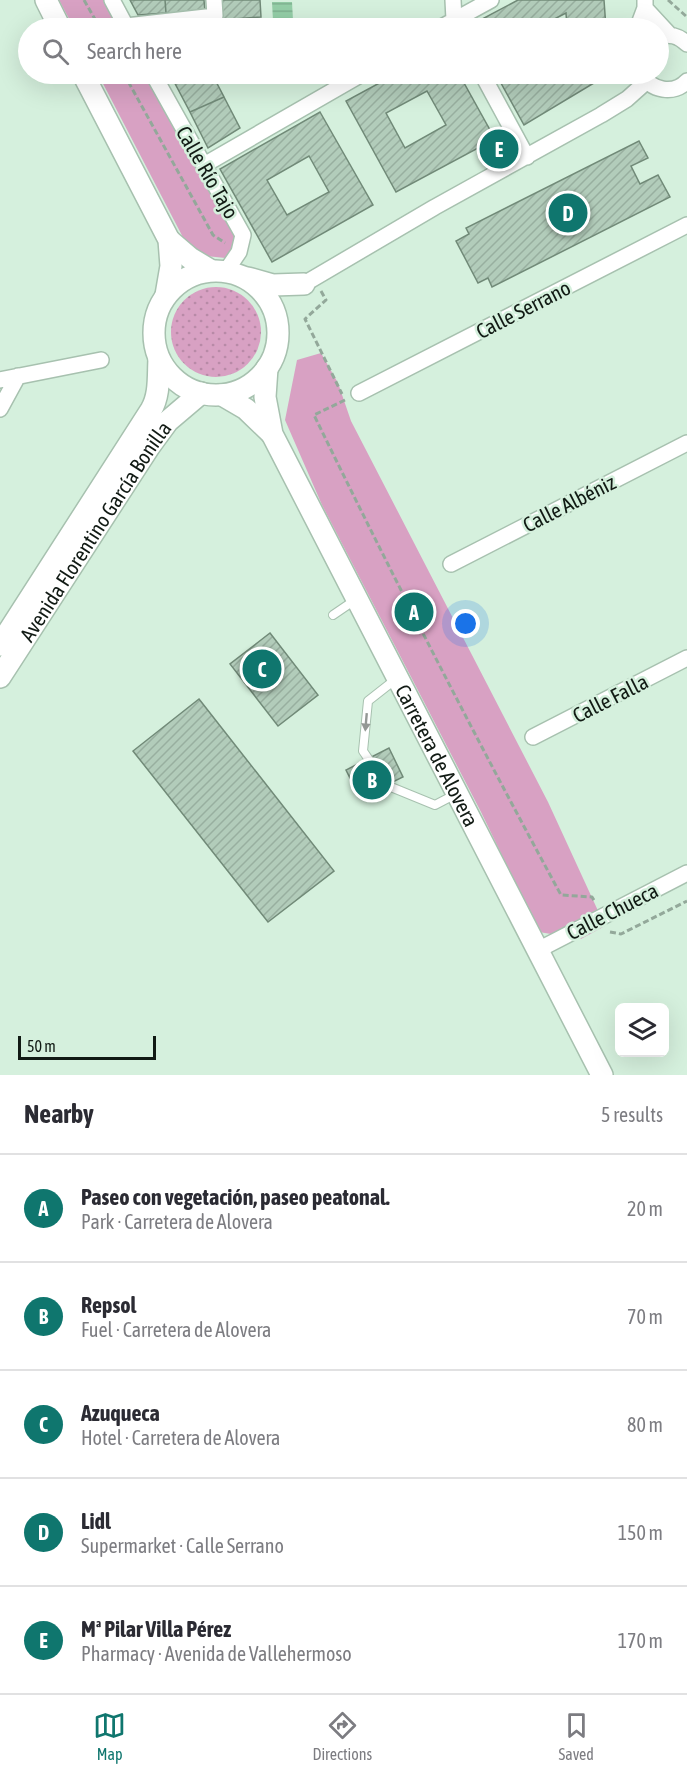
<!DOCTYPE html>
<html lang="en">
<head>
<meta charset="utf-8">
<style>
  body { margin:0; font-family:"Asap Condensed",sans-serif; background:#f7f7f7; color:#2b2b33 }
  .controls { position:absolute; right:18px; bottom:18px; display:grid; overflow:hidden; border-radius:9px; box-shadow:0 6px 24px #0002 }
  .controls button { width:54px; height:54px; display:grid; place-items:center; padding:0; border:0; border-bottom:2px solid #e1e1e2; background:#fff; color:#2b2b33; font:30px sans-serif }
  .scale { position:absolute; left:18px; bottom:15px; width:138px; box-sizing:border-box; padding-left:6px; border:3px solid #111a14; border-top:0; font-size:16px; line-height:21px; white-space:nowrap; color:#111a14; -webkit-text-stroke:4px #d5f0dd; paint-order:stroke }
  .you { position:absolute; left:466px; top:624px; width:21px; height:21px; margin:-15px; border:4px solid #fff; border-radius:50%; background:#1a73e8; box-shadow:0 0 0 9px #1a73e833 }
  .badge { display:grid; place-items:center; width:39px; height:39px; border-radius:50%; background:#0f766e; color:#fff; font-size:20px; font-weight:700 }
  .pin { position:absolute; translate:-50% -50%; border:3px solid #fff; box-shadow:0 2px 6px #0006 }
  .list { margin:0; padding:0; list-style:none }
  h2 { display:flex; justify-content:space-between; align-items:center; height:78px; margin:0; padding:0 24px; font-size:26px }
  h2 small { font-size:20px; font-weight:400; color:#7c7c81 }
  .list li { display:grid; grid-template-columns:39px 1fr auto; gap:18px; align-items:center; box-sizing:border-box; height:108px; padding:0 24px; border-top:2px solid #e1e1e2 }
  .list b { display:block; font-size:22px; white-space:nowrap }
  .list p { margin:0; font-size:20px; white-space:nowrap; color:#7c7c81 }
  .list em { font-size:20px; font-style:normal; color:#7c7c81 }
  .icon { flex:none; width:33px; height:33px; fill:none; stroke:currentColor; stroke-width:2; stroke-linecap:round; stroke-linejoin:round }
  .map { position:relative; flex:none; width:687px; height:1075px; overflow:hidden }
  .search { position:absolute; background:#fff; box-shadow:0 6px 24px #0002; left:18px; right:18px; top:18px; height:66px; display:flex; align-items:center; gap:15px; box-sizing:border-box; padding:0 21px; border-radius:33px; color:#7c7c81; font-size:22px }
  .sheet { height:618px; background:#fff }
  nav { display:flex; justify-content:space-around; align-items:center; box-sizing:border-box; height:84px; border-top:2px solid #e1e1e2; background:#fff; font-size:16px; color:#7c7c81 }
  nav a { display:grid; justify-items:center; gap:3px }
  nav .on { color:#0f766e }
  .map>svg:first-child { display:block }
  .park { fill:#d8a1c3 }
  .garden { fill:url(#garden-dots) }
  .water { fill:url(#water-rules) }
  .building { fill:url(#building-hatch); stroke:#718a78; stroke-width:1.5; fill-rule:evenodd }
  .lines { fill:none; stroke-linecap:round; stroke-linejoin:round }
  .lane-casing { stroke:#a7c1af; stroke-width:10 }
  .street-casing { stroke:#a7c1af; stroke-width:18 }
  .secondary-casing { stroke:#a7c1af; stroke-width:24 }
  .path { stroke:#93a89a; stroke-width:3; stroke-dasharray:6 3; stroke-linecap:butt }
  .lane { stroke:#fff; stroke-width:8 }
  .street { stroke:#fff; stroke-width:15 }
  .secondary { stroke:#fff; stroke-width:21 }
  .oneway { fill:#949895 }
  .labels { text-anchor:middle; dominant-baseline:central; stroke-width:5; stroke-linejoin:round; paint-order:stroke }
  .street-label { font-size:21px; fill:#111a14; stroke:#d5f0dd }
</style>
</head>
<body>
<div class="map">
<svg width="687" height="1075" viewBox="0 0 687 1075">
  <defs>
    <pattern id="garden-dots" width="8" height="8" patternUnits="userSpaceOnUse" patternTransform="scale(1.5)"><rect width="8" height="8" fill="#d8a1c3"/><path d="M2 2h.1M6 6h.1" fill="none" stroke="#b88aa7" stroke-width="1.8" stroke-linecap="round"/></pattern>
    <pattern id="water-rules" width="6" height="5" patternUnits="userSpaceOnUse" patternTransform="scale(1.5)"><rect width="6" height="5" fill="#94cea7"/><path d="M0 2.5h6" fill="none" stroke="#7fb08f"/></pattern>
    <pattern id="building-hatch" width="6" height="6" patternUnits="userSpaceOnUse" patternTransform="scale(1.5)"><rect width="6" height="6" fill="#b2ccba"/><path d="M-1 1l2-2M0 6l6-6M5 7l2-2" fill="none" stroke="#98af9f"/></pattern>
  </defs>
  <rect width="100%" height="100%" fill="#d5f0dd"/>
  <path class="park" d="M 59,0 L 107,0 L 122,28 L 74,28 Z
    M 98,74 L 148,74 L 241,244 L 235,259 L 206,256 L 188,247 Z
    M 321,353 L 338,383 L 351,421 L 548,802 L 605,926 L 581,939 L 539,932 L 481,812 L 322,505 L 285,420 L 297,360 Z"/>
  <path class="garden" d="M171 332a45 45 0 1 1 90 0a45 45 0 1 1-90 0Z"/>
  <path class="water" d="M 272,2 L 292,2 L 293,20 L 273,21 Z"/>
  <path class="building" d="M 130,0 L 165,0 L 166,13 L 138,15 Z
    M 165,0 L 204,0 L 205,12 L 166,13 Z
    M 221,0 L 260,0 L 261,17 L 221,20 Z
    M 518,0 L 604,0 L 606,28 L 567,28 L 566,13 L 537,28 L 471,28 L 469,26 Z
    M 170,74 L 212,74 L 224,97 L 190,112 Z
    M 396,74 L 459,74 L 495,139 L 396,192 L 346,101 ZM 427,91 L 446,125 L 405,148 L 386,113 Z
    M 496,74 L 539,75 L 609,74 L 524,125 Z
    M 224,97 L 240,128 L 208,148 L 190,112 Z
    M 320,112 L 373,205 L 272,262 L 220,169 ZM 309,156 L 329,192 L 287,215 L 267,180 Z
    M 639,141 L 648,158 L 631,166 L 640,184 L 658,175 L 670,197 L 492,287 L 488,278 L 478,283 L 456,241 L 469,234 L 466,228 Z
    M 270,633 L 318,695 L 278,726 L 230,664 Z
    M 199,699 L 334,871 L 268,922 L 133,751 Z
    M 389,748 L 403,777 L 360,798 L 346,770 Z"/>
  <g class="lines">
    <defs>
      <path id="lane" d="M 333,615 L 355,600
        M 396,679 L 368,701 L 363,751 L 386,785 L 435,805 L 456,794"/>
      <path id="street" d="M 112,0 L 127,28
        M 453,0 L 454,20 L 458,28
        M 645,0 L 645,8 L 669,34
        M 126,26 L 215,16 L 214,0
        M 440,28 L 491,0
        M 640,28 L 639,24 L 645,8
        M 658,36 C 670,34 678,35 687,44
        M 153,74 L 243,235 L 239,252 L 226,271
        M 482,74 L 527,157
        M 642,74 C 651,91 674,95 687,81
        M 204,165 L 362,74
        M 304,284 L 435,207 L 601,115 L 627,99 L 646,82
        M 0,380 L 101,360
        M 359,393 L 687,225
        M 0,409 L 18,376
        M 451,564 L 687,443
        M 533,737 L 687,658
        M 538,950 L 687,873"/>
      <g id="secondary">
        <path d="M 46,0 L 60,28"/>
        <path d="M 83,74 L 169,240 L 171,266 L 166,295"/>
        <path d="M 169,240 L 190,258 L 210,270"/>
        <circle cx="216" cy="333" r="62"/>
        <path d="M 248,278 L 273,285 L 304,284"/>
        <path id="s1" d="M 267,368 L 265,397 L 272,434 L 602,1075"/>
        <path d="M 222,395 L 246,409 L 271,433"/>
        <path d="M 0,645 L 151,410 C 160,395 158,376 159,359"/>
        <path id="s2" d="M 0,677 L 149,447 L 168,421 L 201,393"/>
      </g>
    </defs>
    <use href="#lane" class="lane-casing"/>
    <use href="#street" class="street-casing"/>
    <use href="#secondary" class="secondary-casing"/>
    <path class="path" d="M 84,0 L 100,28
      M 668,0 L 687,17
      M 124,74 L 213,235 L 225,243
      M 321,291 L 326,300 L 305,319 L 342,394
      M 345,400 L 314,415 C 393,577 475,737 561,895 L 592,897 L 595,902
      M 610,932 L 621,934 L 687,901"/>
    <use href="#lane" class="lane"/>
    <use href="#street" class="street"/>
    <use href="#secondary" class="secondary"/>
  </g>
  <defs><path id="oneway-solid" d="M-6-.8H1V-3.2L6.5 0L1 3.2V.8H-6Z" transform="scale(1.5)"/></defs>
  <use class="oneway" href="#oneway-solid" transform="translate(366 722) rotate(95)"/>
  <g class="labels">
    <g class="street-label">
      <text transform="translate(208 172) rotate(60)">Calle Río Tajo</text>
      <text transform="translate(523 309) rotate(-27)">Calle Serrano</text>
      <text transform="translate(569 503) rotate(-27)">Calle Albéniz</text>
      <text stroke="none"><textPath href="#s2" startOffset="174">Avenida Florentino García Bonilla</textPath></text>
      <text transform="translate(610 698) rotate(-27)">Calle Falla</text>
      <text stroke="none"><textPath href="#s1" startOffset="428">Carretera de Alovera</textPath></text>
      <text transform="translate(612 911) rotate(-27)">Calle Chueca</text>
    </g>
  </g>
</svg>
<div class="controls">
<button><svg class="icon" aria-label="layers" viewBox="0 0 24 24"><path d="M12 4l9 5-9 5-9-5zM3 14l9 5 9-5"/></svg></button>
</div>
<div class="scale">50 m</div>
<div class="you"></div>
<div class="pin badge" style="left:414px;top:612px">A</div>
<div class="pin badge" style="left:372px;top:780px">B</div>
<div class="pin badge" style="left:262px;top:669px">C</div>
<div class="pin badge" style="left:568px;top:213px">D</div>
<div class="pin badge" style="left:499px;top:149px">E</div>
<div class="search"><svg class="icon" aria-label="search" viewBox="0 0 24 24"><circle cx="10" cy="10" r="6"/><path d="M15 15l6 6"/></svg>Search here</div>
</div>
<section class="sheet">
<h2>Nearby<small>5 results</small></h2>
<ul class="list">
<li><span class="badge">A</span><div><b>Paseo con vegetación, paseo peatonal.</b><p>Park · Carretera de Alovera</p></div><em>20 m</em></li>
<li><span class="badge">B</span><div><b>Repsol</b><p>Fuel · Carretera de Alovera</p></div><em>70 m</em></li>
<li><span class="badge">C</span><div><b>Azuqueca</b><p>Hotel · Carretera de Alovera</p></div><em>80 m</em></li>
<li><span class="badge">D</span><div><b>Lidl</b><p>Supermarket · Calle Serrano</p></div><em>150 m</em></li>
<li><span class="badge">E</span><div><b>Mª Pilar Villa Pérez</b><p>Pharmacy · Avenida de Vallehermoso</p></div><em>170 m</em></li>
</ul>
</section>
<nav>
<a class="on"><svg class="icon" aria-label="map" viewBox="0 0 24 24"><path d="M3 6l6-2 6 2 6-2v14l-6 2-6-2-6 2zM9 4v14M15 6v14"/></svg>Map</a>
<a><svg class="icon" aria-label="directions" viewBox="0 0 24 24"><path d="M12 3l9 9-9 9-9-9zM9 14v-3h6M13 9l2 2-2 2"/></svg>Directions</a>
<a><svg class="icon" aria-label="saved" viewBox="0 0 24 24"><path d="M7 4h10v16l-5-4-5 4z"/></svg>Saved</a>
</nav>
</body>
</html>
